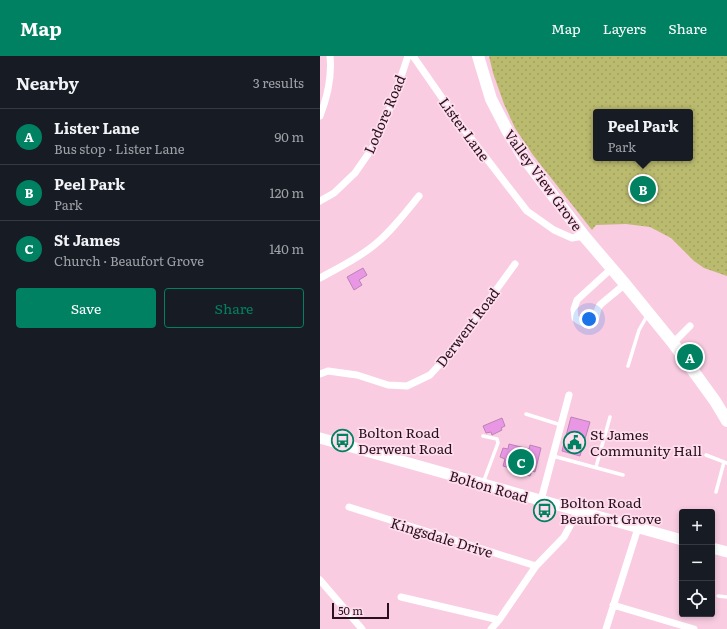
<!DOCTYPE html>
<html lang="en">
<head>
<meta charset="utf-8">
<style>
  body { margin:0; font-family:Literata,serif; background:#242831; color:#f1f3f6 }
  .controls { position:absolute; right:12px; bottom:12px; display:grid; overflow:hidden; border-radius:4px; box-shadow:0 2px 6px #0003 }
  .controls button { width:36px; height:36px; display:grid; place-items:center; padding:0; border:0; border-bottom:1px solid #363941; background:#171b24; color:#f1f3f6; font:20px sans-serif }
  .scale { position:absolute; left:12px; bottom:10px; width:57px; box-sizing:border-box; padding-left:4px; border:2px solid #2a101e; border-top:0; font-size:11px; line-height:14px; white-space:nowrap; color:#2a101e; -webkit-text-stroke:3px #fedeed; paint-order:stroke }
  .you { position:absolute; left:269px; top:263px; width:14px; height:14px; margin:-10px; border:3px solid #fff; border-radius:50%; background:#1a73e8; box-shadow:0 0 0 6px #1a73e833 }
  .badge { display:grid; place-items:center; width:26px; height:26px; border-radius:50%; background:#008162; color:#fff; font-size:13px; font-weight:700 }
  .pin { position:absolute; translate:-50% -50%; border:2px solid #fff; box-shadow:0 1px 4px #0006 }
  .popup { position:absolute; left:273px; top:53px; width:100px; height:52px; box-sizing:border-box; display:grid; place-content:center; border-radius:4px; background:#171b24; filter:drop-shadow(0 1px 3px #0005); font-size:13px; white-space:nowrap; color:#9ea1a6 }
  .popup b { font-size:15px; color:#f1f3f6 }
  .popup::after { content:''; position:absolute; left:50%; top:100%; margin-left:-8px; border:8px solid transparent; border-top-color:#171b24 }
  .list { margin:0; padding:0; list-style:none }
  h2 { display:flex; justify-content:space-between; align-items:center; height:52px; margin:0; padding:0 16px; font-size:17px }
  h2 small { font-size:13px; font-weight:400; color:#9ea1a6 }
  .list li { display:grid; grid-template-columns:26px 1fr auto; gap:12px; align-items:center; box-sizing:border-box; height:56px; padding:0 16px; border-top:1px solid #363941 }
  .list b { display:block; font-size:15px; white-space:nowrap }
  .list p { margin:0; font-size:13px; white-space:nowrap; color:#9ea1a6 }
  .list em { font-size:13px; font-style:normal; color:#9ea1a6 }
  .actions { display:flex; gap:8px; padding:12px 16px }
  .actions a { flex:1; padding:9px 0; border:1px solid #008162; border-radius:4px; text-align:center; font-size:14px; color:#008162 }
  .actions .main { background:#008162; color:#fff }
  .icon { flex:none; width:22px; height:22px; fill:none; stroke:currentColor; stroke-width:2; stroke-linecap:round; stroke-linejoin:round }
  .map { position:relative; flex:none; width:407px; height:573px; overflow:hidden }
  header { display:flex; align-items:center; gap:24px; box-sizing:border-box; height:56px; padding:0 20px; background:#008162; color:#fff }
  header strong { font-size:19px }
  nav { display:flex; gap:22px; margin-inline-start:auto; font-size:14px }
  main { display:flex }
  aside { flex:1; background:#171b24 }
  .map>svg:first-child { display:block }
  .park { fill:url(#park-dots); fill-rule:evenodd }
  .building { fill:#e997e5; stroke:#ba83b7 }
  .lines { fill:none; stroke-linecap:round; stroke-linejoin:round }
  .lane { stroke:#fff; stroke-width:3.5 }
  .street { stroke:#fff; stroke-width:7 }
  .primary { stroke:#fff; stroke-width:11 }
  .highway { stroke:#fff; stroke-width:12 }
  .labels { text-anchor:middle; dominant-baseline:central; stroke-width:3.5; stroke-linejoin:round; paint-order:stroke }
  .street-label { font-size:14px; fill:#2a101e; stroke:#fedeed }
  .poi-label { font-size:14px; fill:#2a101e; stroke:#fedeed; text-anchor:start }
</style>
</head>
<body>
<header>
<strong>Map</strong>
<nav><a>Map</a><a>Layers</a><a>Share</a></nav>
</header>
<main>
<aside>
<h2>Nearby<small>3 results</small></h2>
<ul class="list">
<li><span class="badge">A</span><div><b>Lister Lane</b><p>Bus stop · Lister Lane</p></div><em>90 m</em></li>
<li><span class="badge">B</span><div><b>Peel Park</b><p>Park</p></div><em>120 m</em></li>
<li><span class="badge">C</span><div><b>St James</b><p>Church · Beaufort Grove</p></div><em>140 m</em></li>
</ul>
<div class="actions"><a class="main">Save</a><a>Share</a></div>
</aside>
<div class="map">
<svg width="407" height="573" viewBox="0 0 407 573">
  <defs>
    <pattern id="park-dots" width="8" height="8" patternUnits="userSpaceOnUse"><rect width="8" height="8" fill="#bbbb6f"/><path d="M2 2h.1M6 6h.1" fill="none" stroke="#a1a060" stroke-width="1.8" stroke-linecap="round"/></pattern>
  </defs>
  <rect width="100%" height="100%" fill="#facce2"/>
  <path class="park" d="M 169,0 L 407,0 L 407,220 L 384,212 L 374,205 L 351,182 L 330,171 L 306,168 L 276,169 L 272,174 L 213,99 L 195,72 L 184,48 L 173,17 ZM 276,56 L 370,56 L 370,102 L 276,102 Z"/>
  <path class="building" d="M 43,212 L 47,219 L 39,224 L 42,229 L 34,234 L 27,221 Z
    M 251,361 L 270,366 L 260,400 L 242,395 Z
    M 182,362 L 185,370 L 181,372 L 182,374 L 172,379 L 171,376 L 166,377 L 163,370 Z
    M 189,388 L 209,393 L 210,389 L 221,392 L 215,416 L 212,415 L 210,420 L 203,418 L 204,414 L 191,410 L 190,412 L 183,410 L 185,403 L 180,401 L 183,392 L 188,393 Z"/>
  <g class="lines">
    <path class="lane" d="M 308,310 L 319,274 L 327,260
      M 206,358 L 241,369
      M 163,380 L 177,383 L 178,387 L 163,427
      M 386,399 L 407,407
      M 233,400 L 303,419
      M 276,411 L 290,361
      M 396,436 L 404,406
      M 398,540 L 407,541"/>
    <path class="street" d="M 93,0 L 143,72 L 207,155 L 234,174 L 252,182 L 264,180
      M 0,60 C 7,42 12,20 10,0
      M 0,145 L 14,137 L 35,117 L 53,91 L 73,45 L 88,0
      M 292,212 L 257,244 L 254,253 L 255,262 C 261,267 272,272 276,261 C 277,257 277,253 280,249 C 288,242 297,235 305,228
      M 0,222 C 18,212 37,203 53,190 C 71,176 85,157 99,140
      M 353,287 L 370,270
      M 0,318 L 8,315 L 37,319 L 68,329 L 87,330 L 110,319 L 131,296 L 195,208
      M 221,444 L 249,339
      M 29,451 L 216,510
      M 0,524 L 42,573
      M 81,541 L 179,564
      M 293,549 L 374,573
      M 171,573 L 179,564 L 216,510 L 244,481 L 258,455
      M 286,573 L 318,472"/>
    <path class="primary" d="M 0,382 L 362,484
      M 392,492 L 407,496"/>
    <path class="highway" d="M 158,0 L 171,43 L 188,76 L 202,99 L 264,180 L 305,228 L 353,287 L 395,345 L 407,365"/>
  </g>
  <defs>
    <symbol id="bus-ring" viewBox="-11 -11 22 22"><circle r="9.5" fill="#fedeed" stroke="#008162" stroke-width="1.5"/><path d="M-5-6H5V4H4V6H2V4H-2V6H-4V4H-5ZM-3.5-4V0h7V-4ZM-3.5 1.2v1.5H-2V1.2ZM2 1.2v1.5H3.5V1.2Z" fill="#008162"/></symbol>
    <symbol id="civic-ring" viewBox="-11 -11 22 22"><circle r="9.5" fill="#fedeed" stroke="#008162" stroke-width="1.5"/><path d="M-.6-6.5H3V-4.5H.6V-3L4-1V1h2V6H-6V1h2V-1L-.6-3ZM-1.2 2.5V6h2.4V2.5Z" fill="#008162"/></symbol>
  </defs>
  <g fill-rule="evenodd">
    <use href="#bus-ring" x="10" y="372" width="25" height="25"/>
    <use href="#civic-ring" x="242" y="374" width="25" height="25"/>
    <use href="#bus-ring" x="212" y="442" width="25" height="25"/>
  </g>
  <g class="labels">
    <g class="street-label">
      <text transform="translate(64 58) rotate(-67)">Lodore Road</text>
      <text transform="translate(145 73) rotate(54)">Lister Lane</text>
      <text transform="translate(224 124) rotate(54)">Valley View Grove</text>
      <text transform="translate(147 271) rotate(-53)">Derwent Road</text>
      <text transform="translate(169 430) rotate(16)">Bolton Road</text>
      <text transform="translate(122 481) rotate(17)">Kingsdale Drive</text>
    </g>
    <g class="poi-label">
      <text x="38" y="376">Bolton Road<tspan x="38" dy="16">Derwent Road</tspan></text>
      <text x="270" y="378">St James<tspan x="270" dy="16">Community Hall</tspan></text>
      <text x="240" y="446">Bolton Road<tspan x="240" dy="16">Beaufort Grove</tspan></text>
    </g>
  </g>
</svg>
<div class="controls">
<button>+</button>
<button>−</button>
<button><svg class="icon" aria-label="locate" viewBox="0 0 24 24"><circle cx="12" cy="12" r="6"/><path d="M12 2v4M12 18v4M2 12h4M18 12h4"/></svg></button>
</div>
<div class="scale">50 m</div>
<div class="you"></div>
<div class="pin badge" style="left:370px;top:301px">A</div>
<div class="pin badge" style="left:323px;top:133px">B</div>
<div class="popup"><b>Peel Park</b>Park</div>
<div class="pin badge" style="left:201px;top:406px">C</div>
</div>
</main>
</body>
</html>
